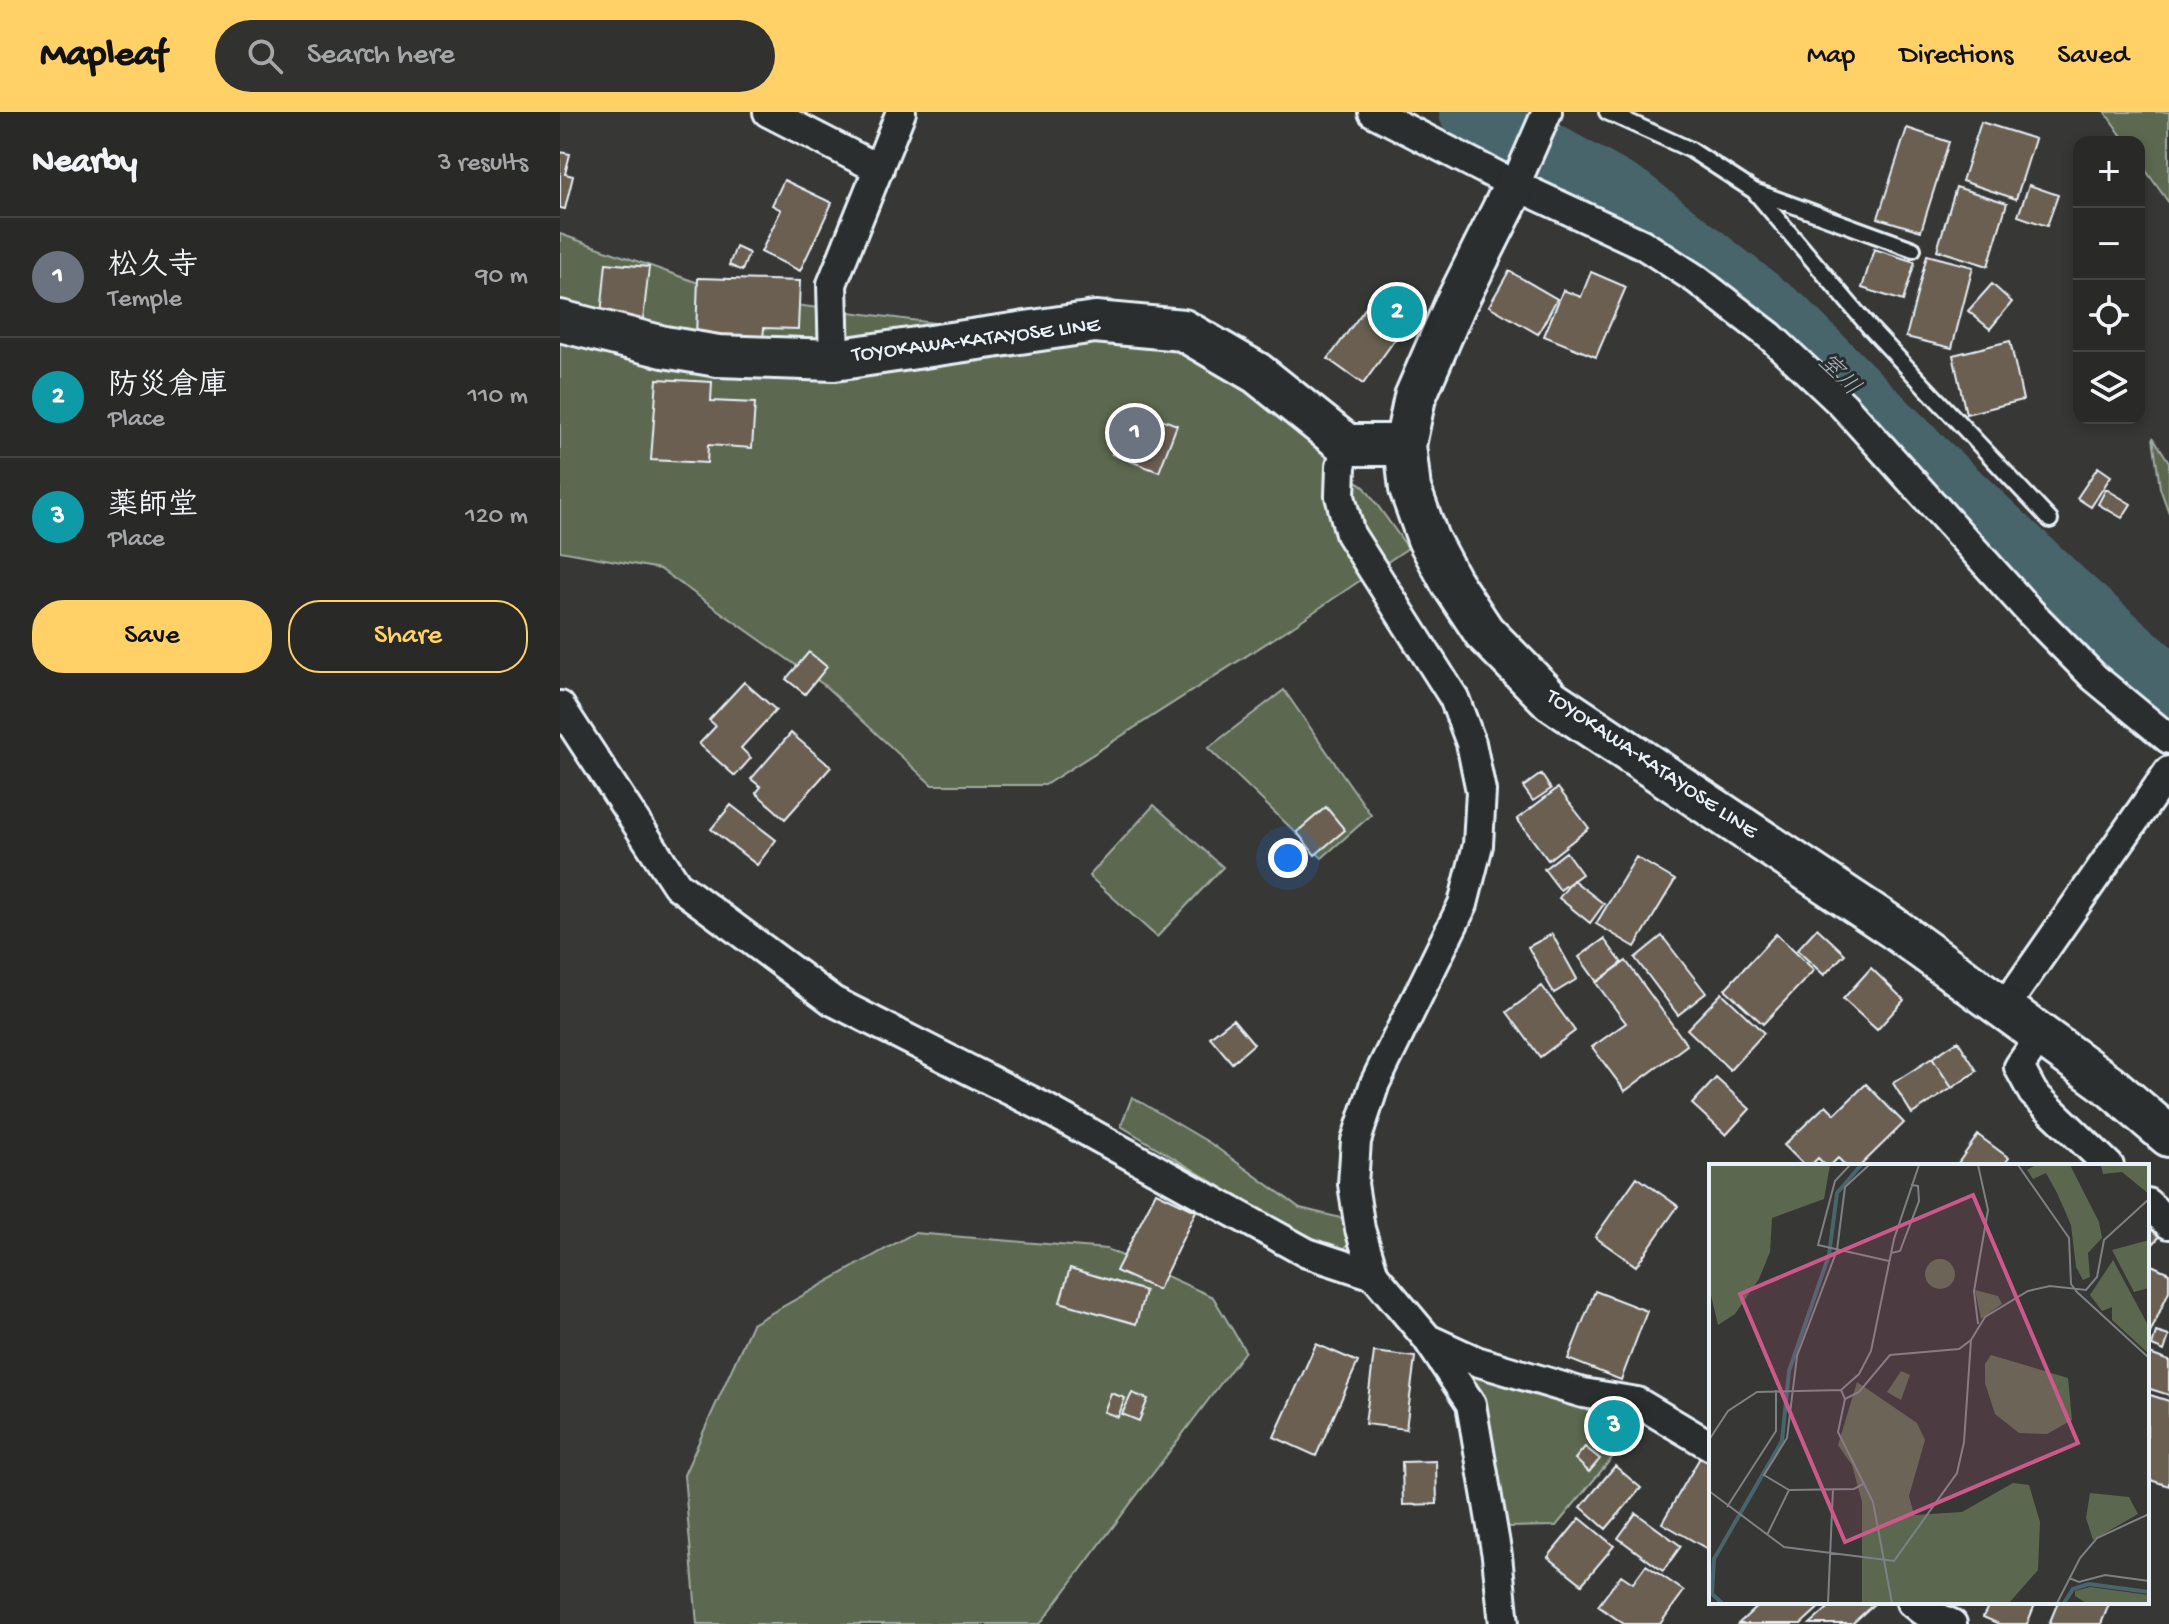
<!DOCTYPE html>
<html lang="en">
<head>
<meta charset="utf-8">
<style>
  body { margin:0; font-family:"Gochi Hand","Klee One",sans-serif; background:#313130; color:#f1f3f6 }
  .controls { position:absolute; right:24px; top:24px; display:grid; overflow:hidden; border-radius:16px; box-shadow:0 4px 12px #0003 }
  .controls button { width:72px; height:72px; display:grid; place-items:center; padding:0; border:0; border-bottom:2px solid #454545; background:#292928; color:#f1f3f6; font:40px sans-serif }
  .you { position:absolute; left:728px; top:746px; width:28px; height:28px; margin:-20px; border:6px solid #fff; border-radius:50%; background:#1a73e8; box-shadow:0 0 0 12px #1a73e833 }
  .badge { display:grid; place-items:center; width:52px; height:52px; border-radius:50%; background:#ffd166; color:#fff; font-size:26px; font-weight:700 }
  .pin { position:absolute; translate:-50% -50%; border:4px solid #fff; box-shadow:0 2px 8px #0006 }
  .list { margin:0; padding:0; list-style:none }
  h2 { display:flex; justify-content:space-between; align-items:center; height:104px; margin:0; padding:0 32px; font-size:34px }
  h2 small { font-size:26px; font-weight:400; color:#a5a6a8 }
  .list li { display:grid; grid-template-columns:52px 1fr auto; gap:24px; align-items:center; box-sizing:border-box; height:120px; padding:0 32px; border-top:2px solid #454545 }
  .list b { display:block; font-size:30px; white-space:nowrap }
  .list p { margin:0; font-size:26px; white-space:nowrap; color:#a5a6a8 }
  .list em { font-size:26px; font-style:normal; color:#a5a6a8 }
  .actions { display:flex; gap:16px; padding:24px 32px }
  .actions a { flex:1; padding:18px 0; border:2px solid #ffd166; border-radius:32px; text-align:center; font-size:28px; color:#ffd166 }
  .actions .main { background:#ffd166; color:#111 }
  .icon { flex:none; width:44px; height:44px; fill:none; stroke:currentColor; stroke-width:2; stroke-linecap:round; stroke-linejoin:round }
  .map { position:relative; flex:none; width:1609px; height:1512px; overflow:hidden }
  header { display:flex; align-items:center; gap:48px; box-sizing:border-box; height:112px; padding:0 40px; background:#ffd166; color:#111 }
  header strong { font-size:38px }
  nav { display:flex; gap:44px; margin-inline-start:auto; font-size:28px }
  .search { width:560px; height:72px; background:#313130; display:flex; align-items:center; gap:20px; box-sizing:border-box; padding:0 28px; border-radius:44px; color:#a5a6a8; font-size:30px }
  main { display:flex }
  aside { flex:1; background:#292928 }
  .map>svg:first-child { display:block }
  .green { fill:#5c674f; stroke:#a2aca4; stroke-width:2 }
  .lines { fill:none; stroke-linecap:round; stroke-linejoin:round }
  .river { stroke:#48656c; stroke-width:64 }
  .building { fill:#6a5f51; stroke:#e8f1f8; stroke-width:2 }
  .lane-casing { stroke:#e8f1f8; stroke-width:20 }
  .street-casing { stroke:#e8f1f8; stroke-width:34 }
  .secondary-casing { stroke:#e8f1f8; stroke-width:46 }
  .lane { stroke:#2a2d2e; stroke-width:14 }
  .street { stroke:#2a2d2e; stroke-width:28 }
  .secondary { stroke:#2a2d2e; stroke-width:40 }
  .labels { text-anchor:middle; dominant-baseline:central; stroke-width:6; stroke-linejoin:round; paint-order:stroke }
  .street-label { font-size:22px; fill:#e8f1f8; stroke:#2a2d2e }
  .water-label { font-size:24px; font-style:italic; fill:#a8b9c0; stroke:#2a2d2e }
  .inset-river { fill:none; stroke:#48656c; stroke-width:4 }
  .inset-road { fill:none; stroke:#7e8183; stroke-width:2 }
  .view { fill:#cd598a; fill-opacity:0.15; stroke:#cd598a; stroke-width:4 }
  .inset-edge { fill:none; stroke:#e8f1f8; stroke-width:4 }
</style>
</head>
<body>
<header>
<strong>Mapleaf</strong>
<div class="search"><svg class="icon" aria-label="search" viewBox="0 0 24 24"><circle cx="10" cy="10" r="6"/><path d="M15 15l6 6"/></svg>Search here</div>
<nav><a>Map</a><a>Directions</a><a>Saved</a></nav>
</header>
<main>
<aside>
<h2>Nearby<small>3 results</small></h2>
<ul class="list">
<li><span class="badge" style="background:#6b7280">1</span><div><b>松久寺</b><p>Temple</p></div><em>90 m</em></li>
<li><span class="badge" style="background:#0f9aa8">2</span><div><b>防災倉庫</b><p>Place</p></div><em>110 m</em></li>
<li><span class="badge" style="background:#0f9aa8">3</span><div><b>薬師堂</b><p>Place</p></div><em>120 m</em></li>
</ul>
<div class="actions"><a class="main">Save</a><a>Share</a></div>
</aside>
<div class="map">
<svg width="1609" height="1512" viewBox="0 0 1609 1512">
  <rect width="100%" height="100%" fill="#373735"/>
  <filter id="ink" filterUnits="userSpaceOnUse"><feTurbulence type="fractalNoise" baseFrequency=".0125" numOctaves="2"/><feDisplacementMap in="SourceGraphic" scale="16" xChannelSelector="R" yChannelSelector="G"/><feConvolveMatrix kernelMatrix="1 2 1 2 8 2 1 2 1" color-interpolation-filters="sRGB"/></filter>
  <g filter="url(#ink)">
    <path class="green" d="M 1545,0 L 1609,0 L 1609,91 L 1579,49 L 1579,30 L 1566,30 Z
      M 0,122 L 181,186 L 405,215 L 550,188 L 657,247 L 805,376 L 848,436 L 730,516 L 485,673 L 372,673 L 264,573 L 100,457 L 0,439 Z
      M 1593,325 L 1609,350 L 1609,401 L 1600,376 Z
      M 724,578 L 811,703 L 762,746 L 648,636 Z
      M 594,693 L 663,755 L 597,825 L 529,764 Z
      M 572,985 L 650,1031 L 740,1096 L 785,1107 L 791,1128 L 782,1140 L 752,1130 L 561,1014 Z
      M 354,1121 L 547,1137 L 653,1185 L 685,1239 L 480,1512 L 137,1512 L 124,1363 L 192,1212 Z
      M 915,1259 L 1084,1301 L 1056,1341 L 996,1414 L 944,1415 L 907,1265 Z"/>
    <g class="lines">
      <path class="river" d="M 911,0 L 1070,88 L 1223,208 L 1362,348 L 1505,483 L 1609,575"/>
    </g>
    <path class="building" d="M 1421,10 L 1475,27 L 1456,87 L 1402,69 Z
      M 1347,16 L 1389,30 L 1361,119 L 1318,106 Z
      M 0,40 L 10,42 L 5,62 L 13,64 L 5,97 L 0,96 Z
      M 224,68 L 272,91 L 240,159 L 201,140 L 221,98 L 212,93 Z
      M 1469,73 L 1498,83 L 1487,114 L 1458,104 Z
      M 1396,75 L 1447,91 L 1428,154 L 1377,138 Z
      M 176,135 L 189,141 L 182,159 L 169,153 Z
      M 1314,137 L 1355,150 L 1343,189 L 1302,176 Z
      M 1367,143 L 1413,155 L 1392,236 L 1346,225 Z
      M 46,151 L 89,155 L 83,208 L 41,203 Z
      M 949,159 L 997,187 L 978,222 L 929,194 Z
      M 1031,160 L 1066,175 L 1036,245 L 984,224 L 1003,178 L 1021,185 Z
      M 138,166 L 240,169 L 238,217 L 204,216 L 203,227 L 136,225 Z
      M 1432,172 L 1452,190 L 1430,217 L 1408,199 Z
      M 835,188 L 849,197 L 839,211 L 825,202 Z
      M 807,194 L 841,219 L 803,272 L 768,247 Z
      M 1450,229 L 1463,288 L 1406,302 L 1393,243 Z
      M 97,267 L 152,270 L 151,289 L 195,291 L 192,336 L 148,333 L 147,351 L 91,348 Z
      M 570,295 L 617,313 L 599,360 L 552,342 L 556,331 L 547,327 L 556,302 L 566,306 Z
      M 1538,355 L 1551,364 L 1531,395 L 1517,386 Z
      M 1546,377 L 1571,392 L 1562,406 L 1538,392 Z
      M 249,540 L 267,555 L 245,582 L 226,567 Z
      M 184,570 L 216,598 L 181,636 L 191,646 L 175,664 L 139,632 L 156,614 L 149,608 Z
      M 231,621 L 271,655 L 225,707 L 196,681 L 201,675 L 191,667 Z
      M 981,662 L 991,677 L 973,689 L 963,675 Z
      M 998,676 L 1029,716 L 988,748 L 957,707 Z
      M 171,693 L 216,728 L 197,753 L 151,717 Z
      M 766,695 L 785,718 L 755,743 L 737,720 Z
      M 1006,740 L 1022,762 L 1000,778 L 984,757 Z
      M 1076,745 L 1115,768 L 1075,835 L 1036,812 Z
      M 1013,768 L 1044,792 L 1030,811 L 999,786 Z
      M 1257,816 L 1285,842 L 1264,863 L 1237,838 Z
      M 992,822 L 1017,867 L 994,881 L 968,835 Z
      M 1216,822 L 1254,858 L 1203,912 L 1165,877 Z
      M 1102,824 L 1146,881 L 1118,903 L 1075,846 Z
      M 1044,827 L 1062,851 L 1037,870 L 1019,845 Z
      M 1066,849 L 1127,933 L 1065,979 L 1032,935 L 1066,911 L 1036,871 Z
      M 1311,856 L 1344,888 L 1317,918 L 1283,887 Z
      M 982,874 L 1015,919 L 980,945 L 947,900 Z
      M 1162,881 L 1204,921 L 1170,958 L 1127,917 Z
      M 673,907 L 694,932 L 672,951 L 650,925 Z
      M 1398,929 L 1417,959 L 1392,976 L 1372,946 Z
      M 1372,946 L 1392,976 L 1352,1002 L 1333,971 Z
      M 1156,966 L 1190,997 L 1166,1023 L 1132,992 Z
      M 1306,972 L 1344,1011 L 1300,1054 L 1286,1054 L 1278,1046 L 1270,1054 L 1266,1054 L 1258,1046 L 1250,1054 L 1245,1054 L 1224,1033 L 1266,993 L 1275,1002 Z
      M 1418,1023 L 1449,1046 L 1443,1054 L 1396,1054 Z
      M 1077,1065 L 1118,1094 L 1076,1154 L 1035,1125 Z
      M 596,1080 L 636,1099 L 598,1178 L 556,1159 Z
      M 1594,1115 L 1602,1122 L 1593,1132 L 1587,1127 L 1587,1123 Z
      M 1587,1151 L 1609,1161 L 1609,1179 L 1587,1228 Z
      M 510,1156 L 585,1179 L 576,1212 L 500,1190 Z
      M 1035,1179 L 1087,1199 L 1061,1268 L 1008,1247 Z
      M 1596,1220 L 1609,1224 L 1604,1239 L 1592,1234 Z
      M 756,1232 L 798,1250 L 756,1344 L 714,1325 Z
      M 814,1240 L 855,1245 L 846,1317 L 805,1312 Z
      M 1587,1241 L 1609,1249 L 1609,1283 L 1587,1276 Z
      M 551,1281 L 565,1286 L 558,1305 L 544,1300 Z
      M 572,1281 L 588,1287 L 579,1309 L 562,1302 Z
      M 1587,1282 L 1609,1289 L 1609,1374 L 1587,1367 Z
      M 1050,1293 L 1074,1306 L 1058,1336 L 1034,1323 Z
      M 1025,1335 L 1040,1347 L 1029,1360 L 1015,1347 Z
      M 1142,1342 L 1151,1347 L 1151,1439 L 1102,1411 Z
      M 876,1349 L 877,1392 L 843,1393 L 842,1350 Z
      M 1055,1354 L 1081,1376 L 1046,1417 L 1021,1395 Z
      M 1076,1401 L 1121,1434 L 1103,1459 L 1058,1426 Z
      M 1020,1406 L 1054,1434 L 1022,1472 L 988,1445 Z
      M 1086,1453 L 1124,1479 L 1100,1512 L 1064,1512 L 1038,1494 L 1061,1463 L 1073,1471 Z
      M 1202,1490 L 1265,1490 L 1241,1512 L 1178,1512 Z
      M 1275,1490 L 1316,1490 L 1292,1512 L 1250,1512 Z
      M 1430,1490 L 1476,1490 L 1467,1512 L 1439,1512 L 1423,1505 Z
      M 1498,1490 L 1550,1490 L 1541,1512 L 1489,1512 Z"/>
    <g class="lines">
      <defs>
        <path id="lane" d="M 1047,0 L 1131,38 L 1194,79 L 1353,137
          M 1194,79 L 1310,216 L 1490,408"/>
        <path id="street" d="M 208,0 L 319,57
          M 813,0 L 955,73 L 1082,132 L 1136,167 L 1210,224 L 1283,293 L 1469,499 L 1535,566 L 1609,627
          M 955,73 L 987,0
          M 274,248 L 272,172 L 341,0
          M 787,333 L 781,354 L 780,384 L 790,422 L 894,586 L 911,631 L 921,679 L 918,733 L 903,792 L 815,971 L 796,1029 L 793,1072 L 800,1117 L 814,1163 L 867,1226 L 911,1292 L 937,1444 L 944,1512
          M 0,594 L 117,773 L 273,889 L 483,995 L 747,1141 L 814,1163
          M 1444,896 L 1609,659
          M 1481,923 L 1459,955 L 1473,981 L 1549,1054
          M 1587,1091 L 1609,1112
          M 868,1227 L 916,1249 L 1023,1281 L 1077,1290 L 1151,1334
          M 1351,1490 L 1361,1498 L 1392,1512"/>
        <path id="secondary" d="M 0,209 L 104,235 L 158,244 L 274,248 L 535,210 L 623,218 L 697,261 L 787,333 L 845,333 L 850,377 L 868,427 L 891,470 L 924,520 L 991,588 L 1332,815 L 1548,972 L 1609,1024
          M 845,333 L 855,285 L 895,193 L 955,73"/>
      </defs>
      <use href="#lane" class="lane-casing"/>
      <use href="#street" class="street-casing"/>
      <use href="#secondary" class="secondary-casing"/>
      <use href="#lane" class="lane"/>
      <use href="#street" class="street"/>
      <use href="#secondary" class="secondary"/>
    </g>
  </g>
  <g class="labels">
    <g class="street-label">
      <text transform="translate(416 229) rotate(-7)">TOYOKAWA-KATAYOSE LINE</text>
      <text transform="translate(1091 653) rotate(34)">TOYOKAWA-KATAYOSE LINE</text>
    </g>
    <g class="water-label">
      <text transform="translate(1278 264) rotate(45)">室川</text>
    </g>
  </g>
  <g transform="translate(1149 1052)">
    <rect width="440" height="440" fill="#373735"/>
    <path d="M 0,1 L 121,1 L 115,35 L 63,54 L 61,88 L 50,115 L 26,150 L 9,161 L 0,123 ZM 327,1 L 361,1 L 390,58 L 393,74 L 379,89 L 381,113 L 374,116 L 367,103 L 362,61 L 348,29 L 337,9 L 324,15 L 318,6 ZM 392,1 L 440,1 L 440,30 L 413,8 L 394,10 ZM 440,76 L 440,124 L 425,128 L 403,86 ZM216 110a15 15 0 1 1 30 0a15 15 0 1 1-30 0ZM 404,96 L 440,163 L 440,190 L 403,156 L 403,143 L 393,147 L 381,131 ZM 266,126 L 289,132 L 293,140 L 272,155 ZM 282,191 L 359,214 L 363,256 L 338,270 L 310,269 L 286,250 L 276,219 L 276,200 ZM 192,207 L 201,211 L 192,236 L 178,228 ZM 148,218 L 208,259 L 216,276 L 200,332 L 205,351 L 253,348 L 304,319 L 320,321 L 331,358 L 329,406 L 300,439 L 153,439 L 153,338 L 143,301 L 129,281 ZM 381,329 L 420,333 L 429,350 L 384,376 L 377,354 ZM 381,423 L 440,431 L 440,439 L 377,439 L 366,432 L 366,427 Z" fill="#5c674f"/>
    <path class="inset-river" d="M 13,439 L 3,430 L 5,395 L 73,277 L 80,207 L 120,91 L 128,29 L 152,1M 355,439 L 364,425 L 380,420 L 440,428"/>
    <path class="inset-road" d="M 141,1 L 126,17 L 109,81 L 180,97M 309,1 L 360,74 L 362,120 L 368,128 L 440,194M 182,89 L 191,87 L 210,37 L 209,22 L 202,21M 269,160 L 265,127 L 279,46 L 269,1M 136,235 L 150,228 L 181,191 L 250,185 L 262,176 L 276,153 L 319,127 L 341,122 L 377,126 L 388,113 L 395,76 L 440,35M 0,276 L 19,247 L 48,228 L 132,226M 156,319 L 145,325 L 80,326 L 55,311 L 78,274 L 88,192 L 128,86 L 136,23 L 160,1M 0,327 L 75,383 L 185,397 L 248,309 L 255,278 L 262,176M 18,343 L 67,267 L 67,226M 58,371 L 80,326M 360,414 L 370,418 L 396,411 L 440,417M 119,439 L 124,325M 183,439 L 164,338 L 129,268 L 136,235 L 132,226 L 150,210 L 162,187 L 185,75 L 210,1M 348,439 L 371,394 L 388,374 L 440,350"/>
    <path class="view" d="M 264,31 L 369,279 L 136,378 L 31,130 Z"/>
    <rect width="440" height="440" class="inset-edge"/>
  </g>
</svg>
<div class="controls">
<button>+</button>
<button>−</button>
<button><svg class="icon" aria-label="locate" viewBox="0 0 24 24"><circle cx="12" cy="12" r="6"/><path d="M12 2v4M12 18v4M2 12h4M18 12h4"/></svg></button>
<button><svg class="icon" aria-label="layers" viewBox="0 0 24 24"><path d="M12 4l9 5-9 5-9-5zM3 14l9 5 9-5"/></svg></button>
</div>
<div class="you"></div>
<div class="pin badge" style="left:575px;top:321px;background:#6b7280">1</div>
<div class="pin badge" style="left:837px;top:200px;background:#0f9aa8">2</div>
<div class="pin badge" style="left:1054px;top:1314px;background:#0f9aa8">3</div>
</div>
</main>
</body>
</html>
